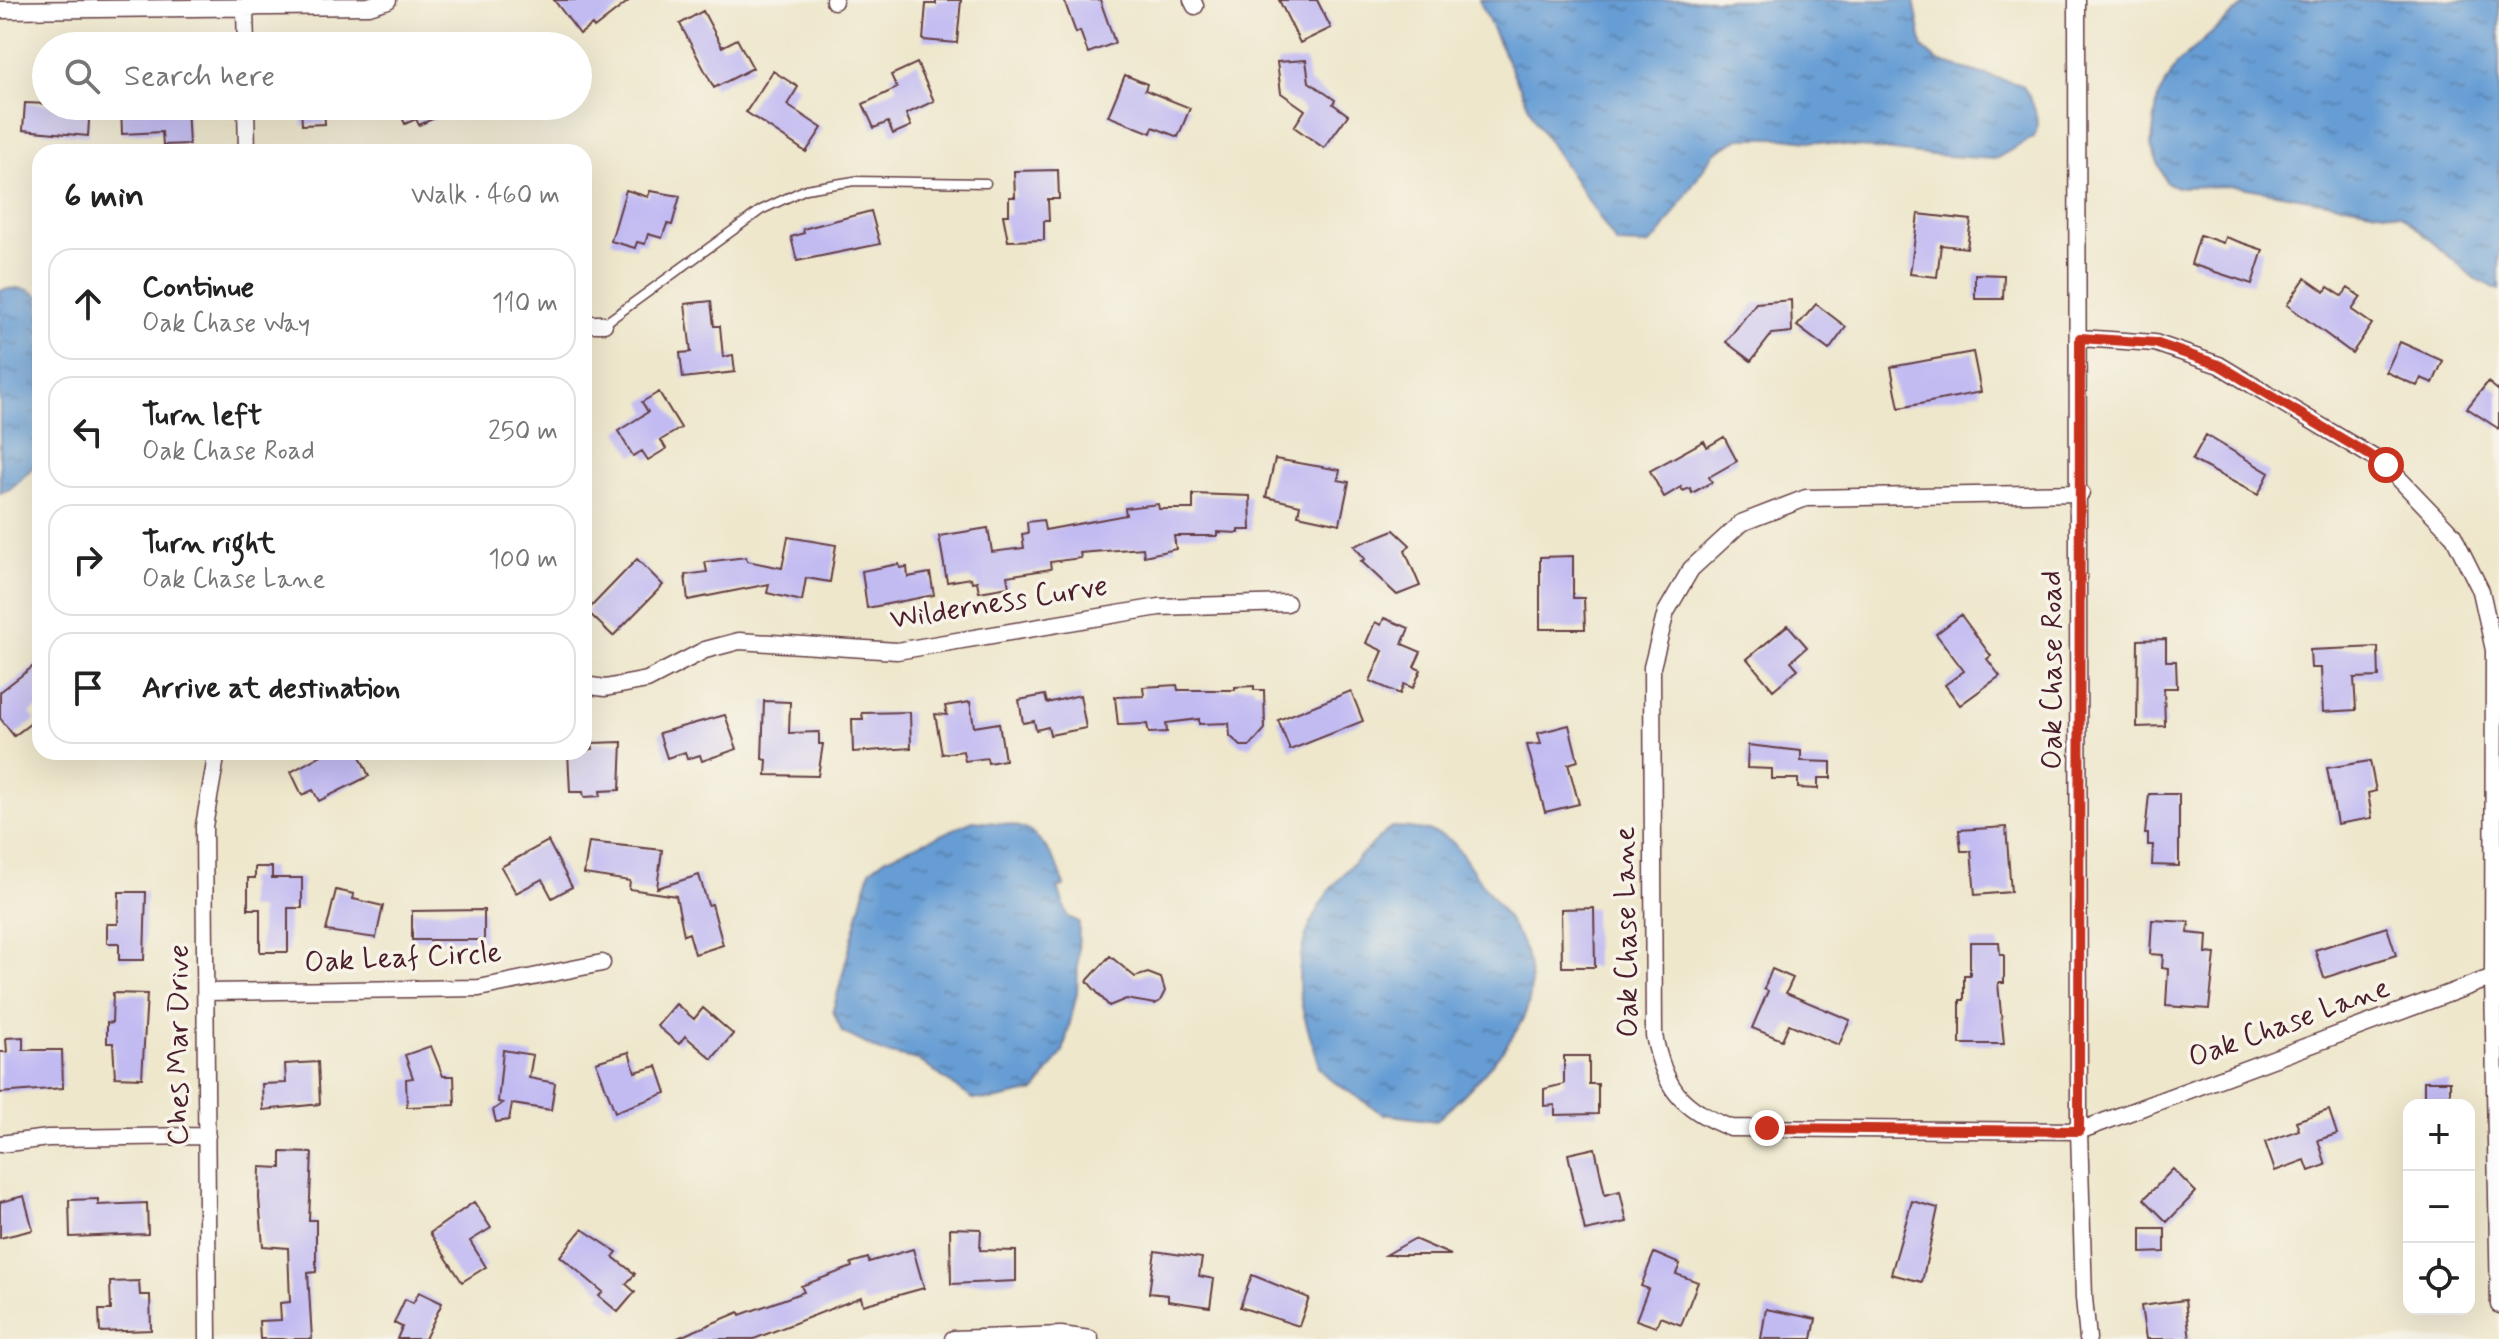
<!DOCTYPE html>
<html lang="en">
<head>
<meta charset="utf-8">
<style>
  body { margin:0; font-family:Mynerve,sans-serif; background:#f6f6f6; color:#222 }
  .controls { position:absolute; right:24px; bottom:24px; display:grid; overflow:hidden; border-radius:16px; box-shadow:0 8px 32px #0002 }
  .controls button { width:72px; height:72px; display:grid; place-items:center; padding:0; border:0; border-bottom:2px solid #e0e0e0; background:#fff; color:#222; font:40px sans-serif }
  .stop { position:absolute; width:24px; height:24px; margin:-18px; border:6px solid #c8321e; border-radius:50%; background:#fff }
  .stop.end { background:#c8321e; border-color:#fff; box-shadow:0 2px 8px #0008 }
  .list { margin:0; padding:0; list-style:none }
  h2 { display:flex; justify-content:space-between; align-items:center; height:104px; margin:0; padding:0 32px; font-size:34px }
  h2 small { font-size:26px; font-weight:400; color:#767676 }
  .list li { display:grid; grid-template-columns:52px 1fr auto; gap:24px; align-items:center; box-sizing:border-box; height:112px; margin:0 16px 16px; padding:0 16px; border:2px solid #e0e0e0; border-radius:24px }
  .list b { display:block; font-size:30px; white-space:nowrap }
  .list p { margin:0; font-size:26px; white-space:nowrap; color:#767676 }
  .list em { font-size:26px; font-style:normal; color:#767676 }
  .icon { flex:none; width:44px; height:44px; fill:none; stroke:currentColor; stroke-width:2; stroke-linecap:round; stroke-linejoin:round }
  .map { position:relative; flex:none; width:2499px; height:1339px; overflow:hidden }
  .search { position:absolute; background:#fff; box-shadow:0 8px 32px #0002; left:32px; top:32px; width:560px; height:88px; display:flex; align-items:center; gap:20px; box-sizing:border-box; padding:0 28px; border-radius:44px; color:#767676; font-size:30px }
  .panel { position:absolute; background:#fff; box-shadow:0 8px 32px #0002; left:32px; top:144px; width:560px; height:616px; border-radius:24px }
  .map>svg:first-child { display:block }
  .water { fill:url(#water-ripples); stroke:#585e80; stroke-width:2 }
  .building { fill:#c2bbf2 }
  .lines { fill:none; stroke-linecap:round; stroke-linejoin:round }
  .lane-casing { stroke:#633d43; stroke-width:11 }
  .street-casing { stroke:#633d43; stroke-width:19 }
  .lane { stroke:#fff; stroke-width:8 }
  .street { stroke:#fff; stroke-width:16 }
  .route { stroke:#c8321e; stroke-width:10 }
  .labels { text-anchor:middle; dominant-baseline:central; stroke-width:7; stroke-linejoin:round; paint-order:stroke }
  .street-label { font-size:30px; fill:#4a1f2b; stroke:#f7f3e8 }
</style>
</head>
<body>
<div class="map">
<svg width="2499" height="1339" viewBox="0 0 2499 1339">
  <defs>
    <pattern id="water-ripples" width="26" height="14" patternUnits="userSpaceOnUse" patternTransform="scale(2)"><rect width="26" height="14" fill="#669dd4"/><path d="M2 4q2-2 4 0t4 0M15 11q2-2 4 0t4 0" fill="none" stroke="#567fac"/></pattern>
  </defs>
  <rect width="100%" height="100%" fill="#f7f3e8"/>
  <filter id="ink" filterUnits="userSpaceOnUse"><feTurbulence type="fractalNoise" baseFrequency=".0125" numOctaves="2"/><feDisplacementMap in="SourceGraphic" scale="16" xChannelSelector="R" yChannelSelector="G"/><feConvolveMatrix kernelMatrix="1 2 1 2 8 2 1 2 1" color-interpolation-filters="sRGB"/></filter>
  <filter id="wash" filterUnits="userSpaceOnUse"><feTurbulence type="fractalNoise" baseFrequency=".006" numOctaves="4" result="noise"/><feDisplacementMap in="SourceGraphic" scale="32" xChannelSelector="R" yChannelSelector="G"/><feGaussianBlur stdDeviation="1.8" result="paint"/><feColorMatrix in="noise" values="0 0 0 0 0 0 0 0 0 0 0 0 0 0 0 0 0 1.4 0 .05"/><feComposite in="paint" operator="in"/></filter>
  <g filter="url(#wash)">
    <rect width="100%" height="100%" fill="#eee7cc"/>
    <path class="water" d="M 1479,0 L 1914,0 L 1923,48 L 1937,61 L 2022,85 C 2032,99 2042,120 2034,137 L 1995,159 L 1918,154 L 1784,138 L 1740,138 L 1714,153 L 1658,237 L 1647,245 L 1617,244 L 1536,122 Z
      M 2249,0 L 2499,0 L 2499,290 L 2474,278 L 2401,215 L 2235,186 L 2177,187 L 2166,182 L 2151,146 L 2158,97 L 2177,64 Z
      M 17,288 L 29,290 L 40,297 L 40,460 L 12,488 L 0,493 L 0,290 Z
      M 973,821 C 989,823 1011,823 1025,829 C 1043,838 1062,868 1064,887 L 1058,888 L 1068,917 L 1079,922 L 1077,993 L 1063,1052 L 1035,1091 L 993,1100 L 973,1099 L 918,1060 L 882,1052 L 842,1032 L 833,1011 L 870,870 L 886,858 Z
      M 1391,827 C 1407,827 1437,830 1450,840 C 1460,848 1468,865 1476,875 C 1502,912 1540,951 1529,1001 C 1522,1038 1464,1096 1436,1121 L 1383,1114 L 1328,1078 L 1319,1067 C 1313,1041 1299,1009 1299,982 C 1298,912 1343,871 1391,827 Z"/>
    <g id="blocks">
      <path class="building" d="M 554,0 L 630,0 L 594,28 L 592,25 L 580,34 Z
        M 936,0 L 961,0 L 957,43 L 923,40 L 926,4 L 936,4 Z
        M 1064,0 L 1100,0 L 1115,43 L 1088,53 L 1080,31 L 1076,33 Z
        M 1279,0 L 1317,0 L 1331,28 L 1300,43 Z
        M 703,11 L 722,47 L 737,39 L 753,68 L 714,88 L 680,24 Z
        M 1306,60 L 1309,82 L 1335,100 L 1333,104 L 1348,115 L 1324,148 L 1294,127 L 1305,110 L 1281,93 L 1277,62 Z
        M 917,63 L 934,101 L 906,114 L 911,126 L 893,134 L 888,122 L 874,128 L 863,104 L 897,88 L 891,75 Z
        M 773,71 L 798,87 L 787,105 L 822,128 L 806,152 L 746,112 Z
        M 1125,75 L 1147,84 L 1145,90 L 1190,108 L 1178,137 L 1153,127 L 1151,133 L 1108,116 Z
        M 25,103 L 90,106 L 88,136 L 23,130 Z
        M 121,106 L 187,106 L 189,144 L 163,145 L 162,132 L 122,134 Z
        M 301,106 L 324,106 L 325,124 L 302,125 Z
        M 397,106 L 462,106 L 419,125 L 416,119 L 405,124 Z
        M 1058,170 L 1059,199 L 1048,199 L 1049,221 L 1044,221 L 1044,240 L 1008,241 L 1003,215 L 1009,215 L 1009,197 L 1015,197 L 1014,171 Z
        M 626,190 L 648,197 L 650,191 L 680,196 L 672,225 L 667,224 L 662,238 L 648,234 L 645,244 L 637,242 L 635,248 L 611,241 Z
        M 871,211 L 880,244 L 797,261 L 791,237 L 804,233 L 803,229 Z
        M 1918,214 L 1971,220 L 1967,248 L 1941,245 L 1937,277 L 1910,274 Z
        M 2200,235 L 2223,243 L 2225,237 L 2263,250 L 2252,284 L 2191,264 Z
        M 1975,274 L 2004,275 L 2003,299 L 1975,299 Z
        M 2305,278 L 2325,292 L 2328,287 L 2342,296 L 2348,288 L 2361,297 L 2352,310 L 2372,324 L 2352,353 L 2287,305 Z
        M 1791,300 L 1792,332 L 1772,334 L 1751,361 L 1726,342 L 1756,303 Z
        M 711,301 L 714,326 L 720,326 L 723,357 L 733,355 L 735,372 L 683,378 L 680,353 L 691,352 L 685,304 Z
        M 1816,304 L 1846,327 L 1829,350 L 1797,326 Z
        M 2400,342 L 2443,361 L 2433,383 L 2421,378 L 2417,386 L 2386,372 Z
        M 1973,352 L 1981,392 L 1899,408 L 1891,367 Z
        M 2488,382 L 2499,391 L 2499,429 L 2467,408 Z
        M 659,392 L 681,428 L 661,440 L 666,449 L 648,460 L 642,451 L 633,456 L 618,431 L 648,412 L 642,402 Z
        M 2206,435 L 2269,473 L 2258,495 L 2192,460 Z
        M 1724,437 L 1737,461 L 1709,477 L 1712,482 L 1692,493 L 1690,488 L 1683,491 L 1681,487 L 1664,497 L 1650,471 L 1704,441 L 1707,447 Z
        M 1275,459 L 1340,470 L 1338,480 L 1349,482 L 1340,524 L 1298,515 L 1300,505 L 1266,497 Z
        M 1193,494 L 1250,496 L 1251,530 L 1239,530 L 1239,533 L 1217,532 L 1217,536 L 1174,536 L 1176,549 L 1144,556 L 1143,548 L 1080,553 L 1081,558 L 1050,562 L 1051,569 L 1007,576 L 1009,587 L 979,592 L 977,581 L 972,582 L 971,578 L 947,582 L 939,536 L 988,528 L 992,552 L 1024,548 L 1022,534 L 1028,533 L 1027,522 L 1043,520 L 1045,530 L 1126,515 L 1125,508 L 1158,504 L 1159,509 L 1193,509 Z
        M 1394,530 L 1410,545 L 1405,551 L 1420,586 L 1397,595 L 1361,561 L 1365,559 L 1354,546 Z
        M 788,537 L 836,545 L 830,582 L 806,578 L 802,601 L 767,593 L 769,584 L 688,600 L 685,575 L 707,572 L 705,562 L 746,557 L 747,561 L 782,568 Z
        M 1573,556 L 1573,598 L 1584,598 L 1585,629 L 1540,629 L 1540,557 Z
        M 637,559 L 663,585 L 613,636 L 587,611 Z
        M 899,564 L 900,568 L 907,567 L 908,577 L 930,573 L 934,595 L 867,608 L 862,571 Z
        M 1961,615 L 1991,656 L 1987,659 L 2000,676 L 1960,705 L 1945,685 L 1964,671 L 1936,634 Z
        M 1384,618 L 1409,628 L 1402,644 L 1421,652 L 1414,667 L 1421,670 L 1413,688 L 1404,684 L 1400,694 L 1370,681 L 1383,651 L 1366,643 L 1375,622 L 1381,625 Z
        M 1788,625 L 1807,647 L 1791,661 L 1798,669 L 1773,690 L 1747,659 Z
        M 2166,639 L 2166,661 L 2176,661 L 2177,688 L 2164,688 L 2165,726 L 2137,727 L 2138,640 Z
        M 2378,647 L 2379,677 L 2354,678 L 2356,710 L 2323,712 L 2321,668 L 2311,668 L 2310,650 Z
        M 40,661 L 40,706 L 30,713 L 35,720 L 14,736 L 0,718 L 0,692 Z
        M 1177,685 L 1178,690 L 1235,690 L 1235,687 L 1254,686 L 1254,690 L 1264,690 L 1265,729 L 1250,746 L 1241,746 L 1230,736 L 1229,723 L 1199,724 L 1199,719 L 1166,723 L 1167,732 L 1149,733 L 1147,724 L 1118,725 L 1115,697 L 1144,696 L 1143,687 Z
        M 1351,691 L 1363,721 L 1290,750 L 1278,720 Z
        M 1045,695 L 1047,703 L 1080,695 L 1086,728 L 1050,735 L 1048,727 L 1036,730 L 1034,721 L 1023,723 L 1019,700 Z
        M 764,701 L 790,702 L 789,733 L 819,732 L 819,744 L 823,744 L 818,776 L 766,775 L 767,760 L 762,759 Z
        M 970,702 L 974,727 L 999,723 L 1005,760 L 988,763 L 987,758 L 965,761 L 963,751 L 942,754 L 935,714 L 947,715 L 945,706 Z
        M 910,712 L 911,748 L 853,752 L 852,719 L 863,719 L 862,713 Z
        M 725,715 L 737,749 L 702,761 L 700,755 L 687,759 L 685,752 L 667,758 L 659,733 Z
        M 1569,725 L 1578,761 L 1568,764 L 1579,804 L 1545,812 L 1527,745 L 1541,744 L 1538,733 Z
        M 622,742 L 620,790 L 600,791 L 601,796 L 584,797 L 583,792 L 570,792 L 568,752 L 593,749 L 592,743 Z
        M 1748,745 L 1801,751 L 1801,761 L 1831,762 L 1831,778 L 1818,778 L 1818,789 L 1798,788 L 1798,779 L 1772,779 L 1772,769 L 1747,768 Z
        M 327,752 L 358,752 L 369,776 L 319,801 L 313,790 L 302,795 L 291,772 Z
        M 2370,761 L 2376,791 L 2368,793 L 2372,818 L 2337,824 L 2327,768 Z
        M 2149,794 L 2179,794 L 2179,866 L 2152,865 L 2153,845 L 2148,845 L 2148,834 L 2145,834 Z
        M 2006,827 L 2011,892 L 1975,895 L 1971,851 L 1961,851 L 1959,830 Z
        M 548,841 L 572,887 L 552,898 L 542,879 L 516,893 L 501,867 Z
        M 589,842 L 662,850 L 657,888 L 699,875 L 708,905 L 712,904 L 723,945 L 695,954 L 689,933 L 684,935 L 676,896 L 629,889 L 630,881 L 584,874 Z
        M 255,867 L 272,867 L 272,878 L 302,878 L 302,908 L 288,908 L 288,952 L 260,952 L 260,909 L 248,909 L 248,878 L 255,878 Z
        M 336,890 L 354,894 L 353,899 L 383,906 L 376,938 L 326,931 Z
        M 119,892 L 146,892 L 144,960 L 119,960 L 119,943 L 107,943 L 107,924 L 118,924 Z
        M 1594,908 L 1595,967 L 1562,967 L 1561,909 Z
        M 484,910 L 484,940 L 412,940 L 412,911 Z
        M 2152,920 L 2189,922 L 2188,933 L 2207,935 L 2206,953 L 2215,954 L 2209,1009 L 2166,1006 L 2168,969 L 2162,968 L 2163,955 L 2150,954 Z
        M 2387,927 L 2396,955 L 2324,978 L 2315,950 Z
        M 1970,942 L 1999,942 L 2000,955 L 2004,955 L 2004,983 L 1998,983 L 2004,1044 L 1960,1044 L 1960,1000 L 1964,1000 L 1964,975 L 1970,975 Z
        M 1110,956 L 1135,977 L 1148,973 L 1161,978 L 1165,991 L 1160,1001 L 1155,1004 L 1126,999 L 1109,1006 L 1087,981 Z
        M 1772,969 L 1793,978 L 1786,993 L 1850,1020 L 1839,1045 L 1789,1024 L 1782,1040 L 1752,1028 L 1768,991 L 1764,989 Z
        M 113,993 L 147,994 L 142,1078 L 115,1077 L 113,1043 L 107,1043 L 107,1022 L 112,1023 Z
        M 676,1004 L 694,1019 L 703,1008 L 733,1034 L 712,1059 L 685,1036 L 679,1044 L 657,1026 Z
        M 23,1037 L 23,1050 L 62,1050 L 63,1088 L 0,1093 L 0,1052 L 7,1052 L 6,1038 Z
        M 431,1046 L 443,1076 L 454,1076 L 455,1105 L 407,1107 L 406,1079 L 413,1078 L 405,1055 Z
        M 503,1050 L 533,1055 L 529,1078 L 555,1083 L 551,1110 L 512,1104 L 509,1120 L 496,1122 L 493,1110 L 503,1103 L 498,1102 Z
        M 629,1052 L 635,1072 L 657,1066 L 666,1093 L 615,1112 L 596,1062 Z
        M 1564,1056 L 1589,1056 L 1589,1084 L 1598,1084 L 1598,1114 L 1555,1115 L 1555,1105 L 1544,1106 L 1544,1089 L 1564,1084 Z
        M 318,1062 L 320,1104 L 263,1110 L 262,1084 L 286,1083 L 285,1064 Z
        M 2424,1081 L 2450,1081 L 2450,1105 L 2424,1105 Z
        M 2329,1110 L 2337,1134 L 2318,1140 L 2326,1165 L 2309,1171 L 2305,1160 L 2275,1171 L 2265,1142 L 2299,1130 L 2296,1121 Z
        M 1595,1148 L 1605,1195 L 1620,1191 L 1627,1222 L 1585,1231 L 1568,1154 Z
        M 281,1152 L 312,1153 L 309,1220 L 316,1220 L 316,1272 L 308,1273 L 312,1339 L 260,1339 L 259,1321 L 281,1320 L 280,1303 L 290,1302 L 288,1248 L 263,1246 L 259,1198 L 260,1167 L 281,1168 Z
        M 2173,1169 L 2196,1192 L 2167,1222 L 2144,1199 Z
        M 24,1196 L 33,1230 L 0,1238 L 0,1202 Z
        M 98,1199 L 98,1205 L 147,1203 L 148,1234 L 70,1237 L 69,1200 Z
        M 1912,1201 L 1938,1208 L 1922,1282 L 1891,1274 Z
        M 474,1202 L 491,1228 L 470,1241 L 486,1267 L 462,1282 L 430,1233 Z
        M 950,1228 L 981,1229 L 980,1250 L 1016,1251 L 1016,1281 L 951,1284 Z
        M 2141,1228 L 2165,1228 L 2165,1252 L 2141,1253 Z
        M 582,1229 L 617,1252 L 613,1257 L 635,1274 L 626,1284 L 635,1292 L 618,1312 L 599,1296 L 603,1292 L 560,1256 Z
        M 1414,1239 L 1451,1255 L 1386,1255 Z
        M 913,1249 L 924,1288 L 863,1305 L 861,1297 L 754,1339 L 675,1339 L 739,1312 L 740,1315 L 804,1292 L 801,1286 L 852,1267 L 851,1263 L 868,1258 L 869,1262 Z
        M 1155,1251 L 1202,1258 L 1199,1276 L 1214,1279 L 1210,1307 L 1168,1301 L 1168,1295 L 1149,1293 Z
        M 1654,1253 L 1680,1264 L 1676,1274 L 1698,1282 L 1681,1325 L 1660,1317 L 1656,1327 L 1636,1320 L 1648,1289 L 1641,1286 Z
        M 1252,1275 L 1309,1298 L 1299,1326 L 1240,1307 Z
        M 139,1281 L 140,1295 L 150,1295 L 151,1330 L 100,1332 L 99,1310 L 111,1310 L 110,1282 Z
        M 419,1292 L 442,1303 L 425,1339 L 397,1339 L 402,1327 L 394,1323 L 405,1299 L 413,1303 Z
        M 2185,1300 L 2190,1339 L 2146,1339 L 2141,1306 Z
        M 1766,1309 L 1816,1319 L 1812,1339 L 1761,1339 Z"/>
    </g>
  </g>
  <g filter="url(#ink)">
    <use href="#blocks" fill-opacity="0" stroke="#633d43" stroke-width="2"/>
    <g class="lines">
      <defs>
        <path id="lane" d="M 604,324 L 761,210 L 806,189 L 854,181 L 986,183"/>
        <path id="street" d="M 834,0 L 834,1
          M 1192,0 L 1195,6
          M 2077,0 L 2079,1131 L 2084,1298 L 2088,1339
          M 0,10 L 369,6 L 388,0
          M 246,46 L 245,10 L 251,1
          M 246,106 L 247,152
          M 584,324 L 604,324
          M 2080,338 L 2155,343 L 2219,365 L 2386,465 L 2453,535 L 2481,591 L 2494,650 L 2493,977 L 2499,1305
          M 2081,493 L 1806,498 L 1741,523 L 1691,569 L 1666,612 L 1652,667 L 1654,1035 C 1664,1088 1681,1109 1731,1128 L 2079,1131 L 2493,977
          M 584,685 L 605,688 L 647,680 L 705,650 L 739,641 L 897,651 L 1159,607 L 1287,603
          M 206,992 L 479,988 L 602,963
          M 0,1144 L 48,1138 L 207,1136
          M 208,1339 L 204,826 L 217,752
          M 953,1339 L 1061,1335 L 1090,1339"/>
      </defs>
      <use href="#lane" class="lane-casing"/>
      <use href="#street" class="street-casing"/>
      <use href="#lane" class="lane"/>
      <use href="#street" class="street"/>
    </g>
  </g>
  <g class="lines" filter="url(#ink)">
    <path class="route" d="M 1767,1128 L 2079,1131 L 2080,338 L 2155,343 L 2219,365 L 2386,465"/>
  </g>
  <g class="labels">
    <g class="street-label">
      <text transform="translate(999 603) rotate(-9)">Wilderness Curve</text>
      <text transform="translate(2052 670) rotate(-90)">Oak Chase Road</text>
      <text transform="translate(1627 932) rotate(-91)">Oak Chase Lane</text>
      <text transform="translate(403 958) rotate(-3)">Oak Leaf Circle</text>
      <text transform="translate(2289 1023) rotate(-20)">Oak Chase Lane</text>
      <text transform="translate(178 1045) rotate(-90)">Ches Mar Drive</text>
    </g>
  </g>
</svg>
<div class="controls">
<button>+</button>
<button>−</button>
<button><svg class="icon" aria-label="locate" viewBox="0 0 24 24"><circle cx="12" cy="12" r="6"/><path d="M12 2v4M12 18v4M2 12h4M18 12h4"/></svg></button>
</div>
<div class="stop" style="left:2386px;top:465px"></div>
<div class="stop end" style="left:1767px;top:1128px"></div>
<div class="search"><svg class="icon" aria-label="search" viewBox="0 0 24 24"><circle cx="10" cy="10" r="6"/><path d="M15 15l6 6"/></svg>Search here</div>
<section class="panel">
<h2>6 min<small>Walk · 460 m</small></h2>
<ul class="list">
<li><svg class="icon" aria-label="ahead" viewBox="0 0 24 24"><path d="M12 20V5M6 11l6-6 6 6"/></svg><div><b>Continue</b><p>Oak Chase Way</p></div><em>110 m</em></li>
<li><svg class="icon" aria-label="left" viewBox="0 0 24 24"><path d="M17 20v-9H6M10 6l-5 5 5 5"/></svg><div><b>Turn left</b><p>Oak Chase Road</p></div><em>250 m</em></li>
<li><svg class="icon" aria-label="right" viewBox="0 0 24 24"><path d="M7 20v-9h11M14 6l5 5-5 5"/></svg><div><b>Turn right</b><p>Oak Chase Lane</p></div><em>100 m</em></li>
<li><svg class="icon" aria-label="arrive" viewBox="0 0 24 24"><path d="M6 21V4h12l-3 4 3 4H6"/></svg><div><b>Arrive at destination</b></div></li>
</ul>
</section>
</div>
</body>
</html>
